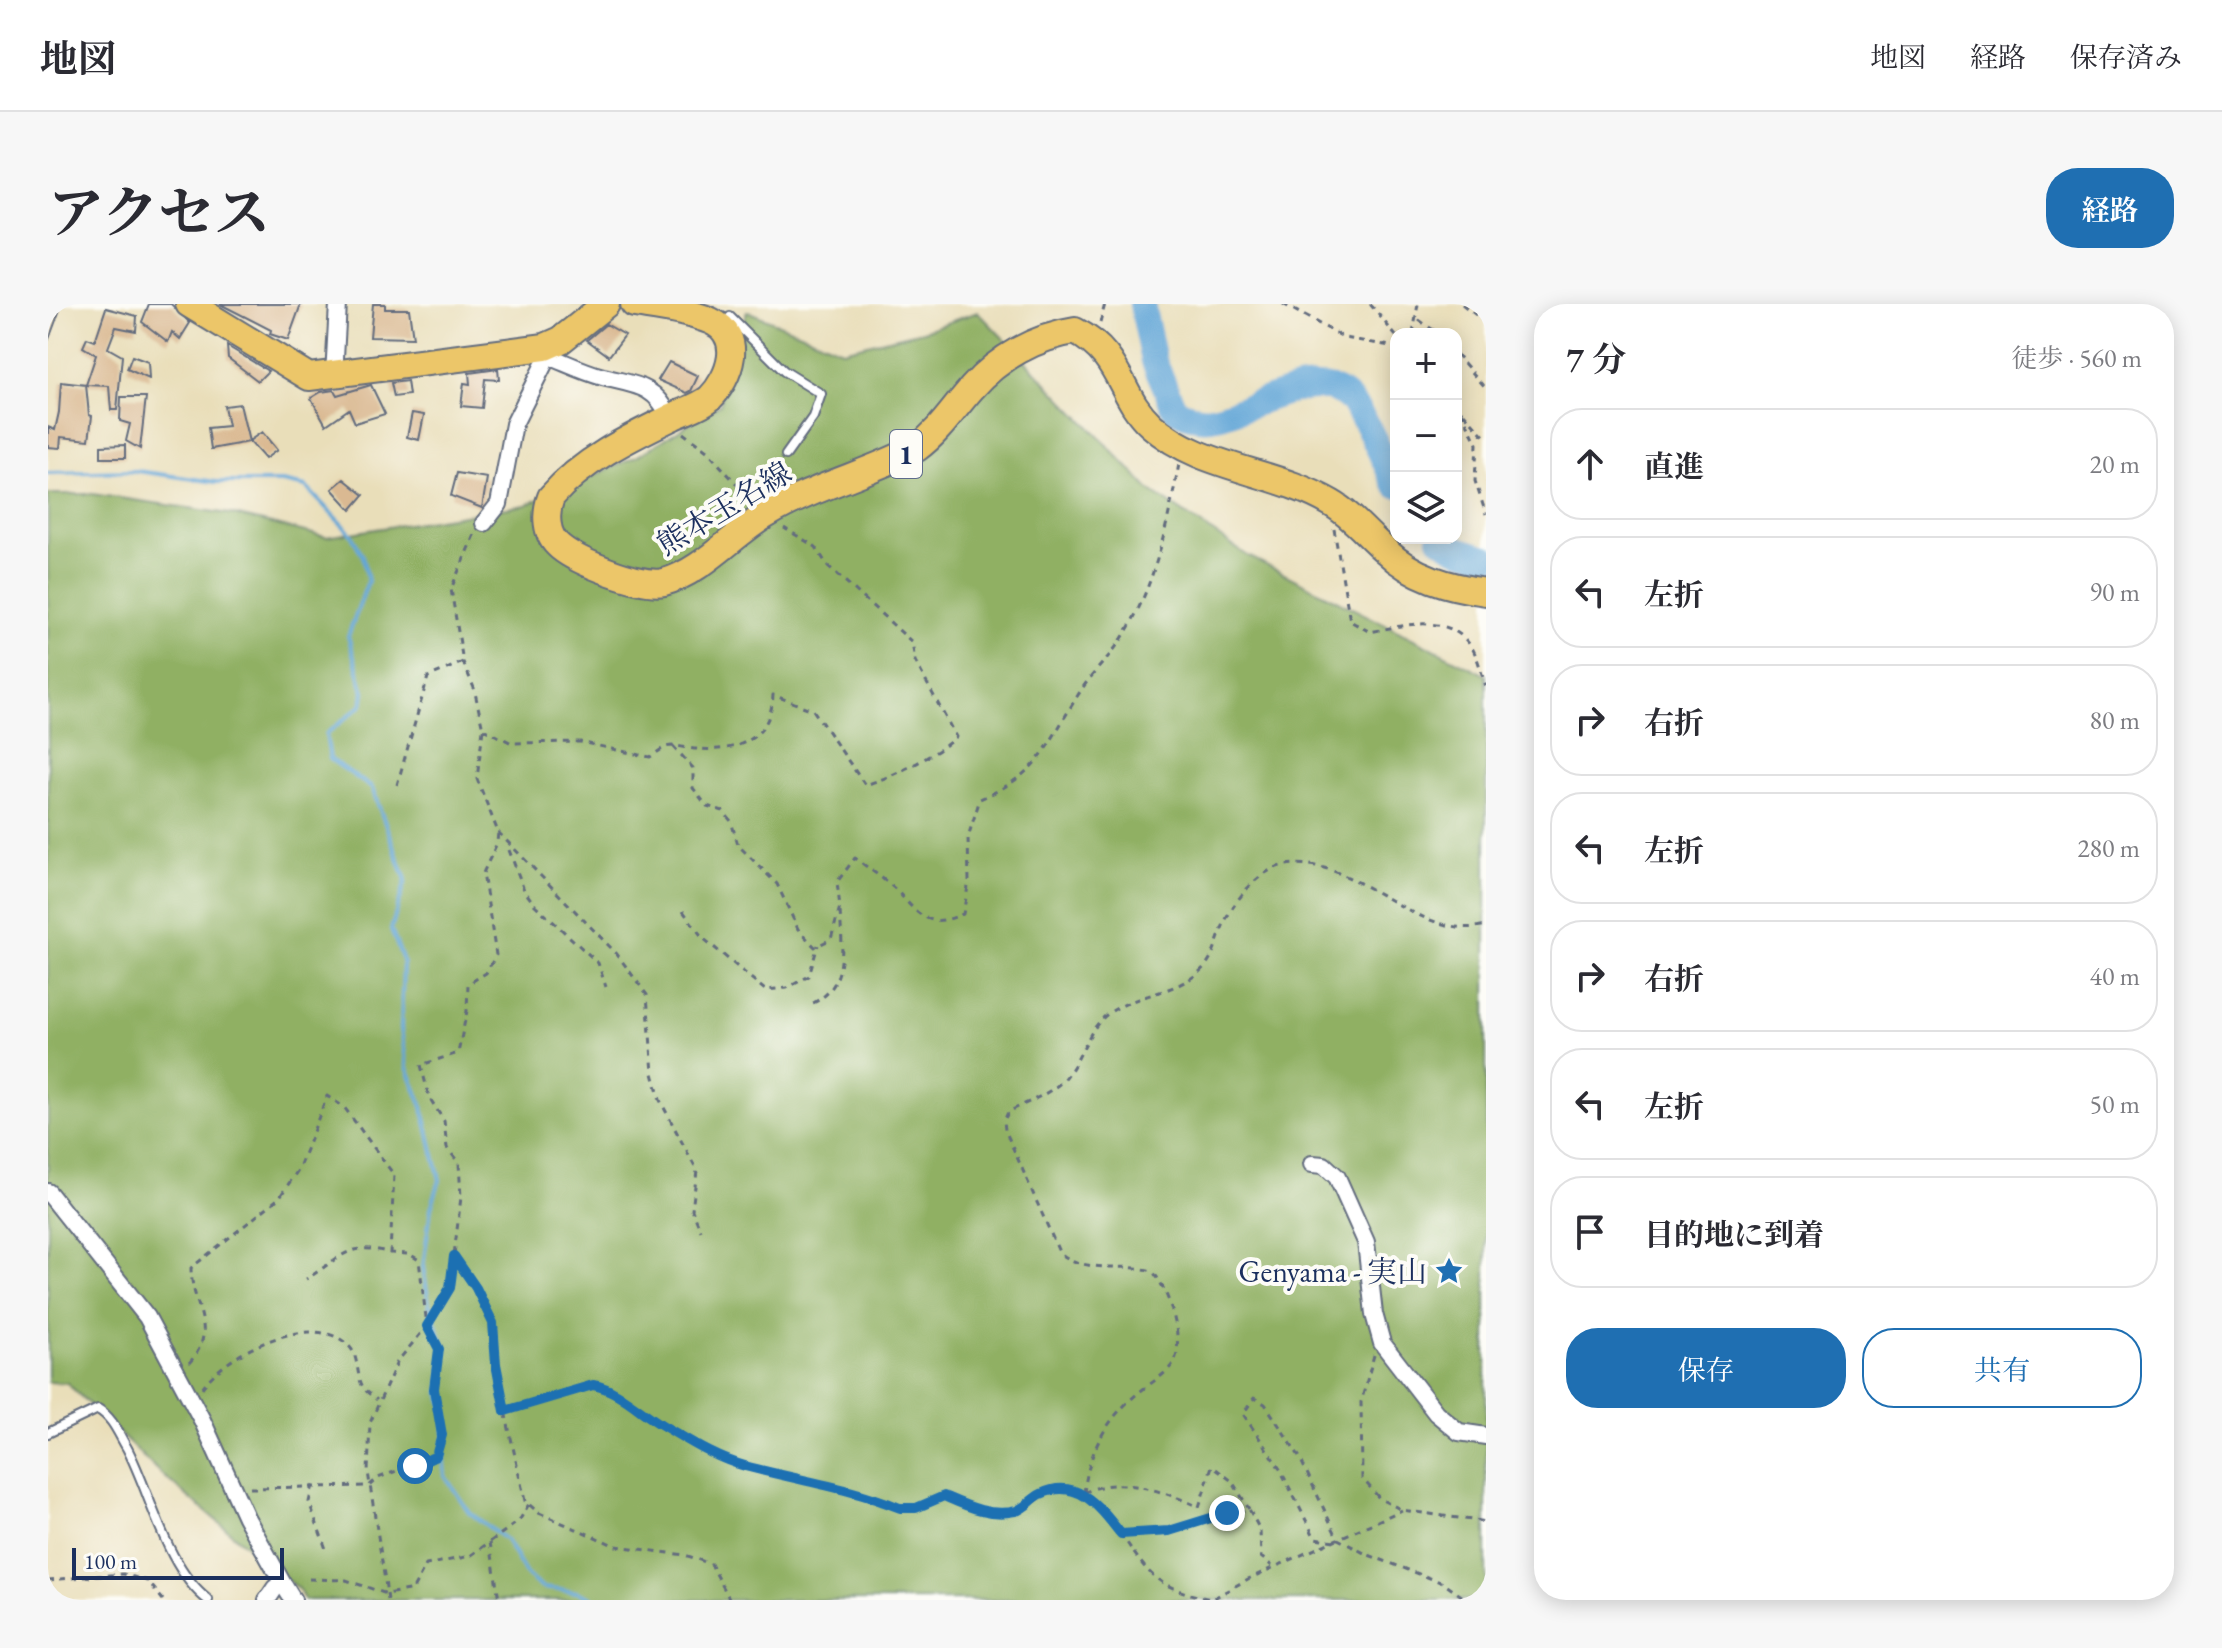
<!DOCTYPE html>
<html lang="ja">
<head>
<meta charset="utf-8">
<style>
  body { margin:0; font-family:"EB Garamond","Noto Serif JP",serif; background:#f7f7f7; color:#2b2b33 }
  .controls { position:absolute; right:24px; top:24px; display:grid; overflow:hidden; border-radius:16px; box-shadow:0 4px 20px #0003 }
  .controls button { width:72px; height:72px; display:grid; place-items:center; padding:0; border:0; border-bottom:2px solid #e1e1e2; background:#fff; color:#2b2b33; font:40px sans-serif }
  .scale { position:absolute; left:24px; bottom:20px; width:212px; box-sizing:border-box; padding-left:8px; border:4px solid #1b2f5e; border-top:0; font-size:22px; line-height:28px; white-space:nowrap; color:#1b2f5e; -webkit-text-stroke:6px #fdfcf7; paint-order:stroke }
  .stop { position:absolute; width:24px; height:24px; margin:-18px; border:6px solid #1f6fb2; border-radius:50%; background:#fff }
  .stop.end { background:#1f6fb2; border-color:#fff; box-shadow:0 2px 8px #0008 }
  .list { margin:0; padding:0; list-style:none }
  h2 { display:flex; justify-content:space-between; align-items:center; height:104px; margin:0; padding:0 32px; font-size:34px }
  h2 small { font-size:26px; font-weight:400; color:#7c7c81 }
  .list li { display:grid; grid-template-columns:52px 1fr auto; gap:24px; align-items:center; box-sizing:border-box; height:112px; margin:0 16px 16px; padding:0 16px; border:2px solid #e1e1e2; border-radius:32px }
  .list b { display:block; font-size:30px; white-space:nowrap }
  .list em { font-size:26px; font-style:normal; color:#7c7c81 }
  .actions { display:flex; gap:16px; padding:24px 32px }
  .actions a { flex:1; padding:18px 0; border:2px solid #1f6fb2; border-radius:32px; text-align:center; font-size:28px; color:#1f6fb2 }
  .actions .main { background:#1f6fb2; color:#fff }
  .icon { flex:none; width:44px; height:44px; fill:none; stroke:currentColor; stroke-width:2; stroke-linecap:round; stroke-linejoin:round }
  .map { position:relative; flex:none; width:1438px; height:1296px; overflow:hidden; border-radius:32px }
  header { display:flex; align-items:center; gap:48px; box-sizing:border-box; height:112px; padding:0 40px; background:#fff; border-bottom:2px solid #e1e1e2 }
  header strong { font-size:38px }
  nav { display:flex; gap:44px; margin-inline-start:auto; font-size:28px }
  .intro { display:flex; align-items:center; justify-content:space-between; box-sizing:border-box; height:192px; padding:0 48px }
  h1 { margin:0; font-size:56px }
  .button { padding:20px 36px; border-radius:32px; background:#1f6fb2; color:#fff; font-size:28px; font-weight:700 }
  main { display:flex; gap:48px; padding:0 48px }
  aside { flex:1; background:#fff; border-radius:32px; box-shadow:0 4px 20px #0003 }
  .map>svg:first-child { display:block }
  .forest { fill:#90b064; stroke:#567061; stroke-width:2 }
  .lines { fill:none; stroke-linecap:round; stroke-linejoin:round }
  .stream { stroke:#62a6d7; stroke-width:4 }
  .river { stroke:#62a6d7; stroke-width:26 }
  .building { fill:#dab992 }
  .service-casing { stroke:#636c7e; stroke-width:12 }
  .minor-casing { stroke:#636c7e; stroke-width:20 }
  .primary-casing { stroke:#636c7e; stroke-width:30 }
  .path { stroke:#636c7e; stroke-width:3; stroke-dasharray:6 6; stroke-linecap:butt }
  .service { stroke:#fff; stroke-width:8 }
  .minor { stroke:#fff; stroke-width:16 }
  .primary { stroke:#ecc669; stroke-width:26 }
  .route { stroke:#1f6fb2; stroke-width:10 }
  .labels { text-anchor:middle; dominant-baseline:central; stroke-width:8; stroke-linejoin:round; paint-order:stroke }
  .shield { fill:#fdfcf7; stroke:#5f6c8c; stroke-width:2 }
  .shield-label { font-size:28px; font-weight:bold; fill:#1b2f5e }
  .street-label { font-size:30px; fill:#1b2f5e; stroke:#fdfcf7 }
  .poi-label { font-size:30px; fill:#1b2f5e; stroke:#fdfcf7; text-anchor:end }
</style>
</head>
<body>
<header>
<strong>地図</strong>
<nav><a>地図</a><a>経路</a><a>保存済み</a></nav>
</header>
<div class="intro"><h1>アクセス</h1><a class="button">経路</a></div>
<main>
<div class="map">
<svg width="1438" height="1296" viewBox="0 0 1438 1296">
  <rect width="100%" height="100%" fill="#fdfcf7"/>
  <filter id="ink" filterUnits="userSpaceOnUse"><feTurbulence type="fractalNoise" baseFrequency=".0125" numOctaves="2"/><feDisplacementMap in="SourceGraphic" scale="16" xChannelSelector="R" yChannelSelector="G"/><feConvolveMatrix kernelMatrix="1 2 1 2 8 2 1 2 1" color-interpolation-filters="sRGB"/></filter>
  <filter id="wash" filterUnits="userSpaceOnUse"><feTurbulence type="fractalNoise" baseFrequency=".006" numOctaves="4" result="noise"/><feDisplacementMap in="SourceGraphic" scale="32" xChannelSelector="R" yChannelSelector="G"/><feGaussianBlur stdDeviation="1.8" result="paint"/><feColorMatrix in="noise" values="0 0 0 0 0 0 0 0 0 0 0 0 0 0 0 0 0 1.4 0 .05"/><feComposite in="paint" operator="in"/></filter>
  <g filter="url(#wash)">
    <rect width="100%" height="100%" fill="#e9deb9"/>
    <path class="forest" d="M 699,7 L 794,46 L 875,27 L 930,8 L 1103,187 L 1200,252 L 1438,371 L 1438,1296 L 256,1296 L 251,1286 L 113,1170 L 19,1079 L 0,1078 L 0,190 L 44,190 L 182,210 L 278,233 L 478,201 L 588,153 L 672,100 Z"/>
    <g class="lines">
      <path class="stream" d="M 0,169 L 89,167 L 168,178 L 234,178 L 258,183 L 303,230 L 315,252 L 320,277 L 300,332 L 316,388 L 314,401 L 278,430 L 282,455 L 324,484 L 358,576 L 343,625 L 355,657 L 353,725 L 359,763 L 374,801 L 392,876 L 383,904 L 375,963 L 381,1000 L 397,1047 L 392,1088 L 399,1111 L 395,1149 L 397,1172 L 421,1208 L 458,1236 L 479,1272 L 494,1284 L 529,1288 L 548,1296"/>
      <path class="river" d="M 1094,0 L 1106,57 L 1127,106 C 1139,111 1150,116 1163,114 C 1198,110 1259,66 1295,90 C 1315,103 1336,159 1348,181
        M 1392,234 L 1407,244 L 1438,254"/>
    </g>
    <g id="blocks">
      <path class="building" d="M 0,0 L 14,0 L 1,35 L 0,34 Z
        M 101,0 L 123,0 L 142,19 L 132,35 L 124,28 L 120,38 L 94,18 Z
        M 172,0 L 253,0 L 240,36 L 222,30 L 223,26 Z
        M 325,0 L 337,0 L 337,5 L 361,5 L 365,34 L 322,33 Z
        M 58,4 L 89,12 L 88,27 L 68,23 L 60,44 L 74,52 L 69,106 L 63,106 L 61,82 L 38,81 L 48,51 L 35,43 L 39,34 L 47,37 Z
        M 558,20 L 577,31 L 561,52 L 539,36 Z
        M 179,42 L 220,67 L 210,77 L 180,54 Z
        M 84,52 L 100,58 L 101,75 L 79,65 Z
        M 621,58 L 650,72 L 643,87 L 639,89 L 610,76 Z
        M 450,65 L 451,76 L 437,75 L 434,104 L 413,102 L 416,79 L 422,80 L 421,69 Z
        M 359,77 L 361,91 L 346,93 L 343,79 Z
        M 13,78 L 38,81 L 41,111 L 44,112 L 41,136 L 13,133 L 12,144 L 0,143 L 0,123 L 7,126 L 11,108 Z
        M 323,81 L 337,110 L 307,119 L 301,105 L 278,121 L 263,94 L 273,88 L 286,86 L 289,91 Z
        M 73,93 L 98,93 L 92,145 L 78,137 L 82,120 L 72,117 Z
        M 192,100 L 201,138 L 163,145 L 160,124 L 180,122 L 176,102 Z
        M 364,109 L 376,111 L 371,136 L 359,133 Z
        M 214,128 L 229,146 L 217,155 L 201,137 Z
        M 77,141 L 77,154 L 53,154 L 53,142 Z
        M 409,169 L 439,174 L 434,204 L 403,192 Z
        M 296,175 L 316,191 L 303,206 L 284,185 Z"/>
    </g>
  </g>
  <g filter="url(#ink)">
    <use href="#blocks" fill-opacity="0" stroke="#636c7e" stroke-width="2"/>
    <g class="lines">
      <defs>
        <path id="service" d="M 682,13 L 736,67 L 773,90 L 765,113 L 738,151
          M 0,1129 L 50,1105 C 65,1114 70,1129 79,1144 C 103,1190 118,1264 160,1296"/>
        <path id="minor" d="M 500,52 C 518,59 536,68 555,73 C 587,81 606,80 622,113
          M 286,72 L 290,0
          M 436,219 L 451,200 L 466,120 L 500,52 L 497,43
          M 1264,860 L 1276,861 L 1289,873 L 1318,938 L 1326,1010 L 1334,1039 L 1388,1109 L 1411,1128 L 1438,1132
          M 0,888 L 99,1013 L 154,1116 L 198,1213 L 235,1280
          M 219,1296 L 227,1284 L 235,1280 L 245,1296"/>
        <path id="primary" d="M 141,0 L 261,73 L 497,43 L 513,36 L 558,0
          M 586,0 C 611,4 639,7 663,17 C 697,32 682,74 662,94 C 653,102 636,107 624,113 C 581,134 535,156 503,193 C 497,209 497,231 512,243 C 530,258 593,283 616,278 C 654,268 685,230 718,211 C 766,182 820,170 869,144 C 892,127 906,104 924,84 C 951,53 988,33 1027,27 C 1075,52 1070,91 1103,121 C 1152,165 1227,166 1283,199 C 1304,211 1319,231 1338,247 C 1365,273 1401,283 1438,288"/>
      </defs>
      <use href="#service" class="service-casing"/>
      <use href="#minor" class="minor-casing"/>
      <use href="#primary" class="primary-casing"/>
      <path class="path" d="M 1235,0 L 1297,34 L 1348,43
        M 1322,0 L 1348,32
        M 1414,0 L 1438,19
        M 1371,16 L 1391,30
        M 1052,19 L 1057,0
        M 1365,30 L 1370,0
        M 1408,50 L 1438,84
        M 1408,100 L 1438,134
        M 1413,106 L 1429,140 L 1427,177 L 1438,210
        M 635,129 L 659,147 L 703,196
        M 1286,225 L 1302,317 L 1322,328 C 1354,322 1398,308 1422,341 C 1430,351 1433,370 1438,382
        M 435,425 L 464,439 L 532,438 L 602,453 C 607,450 613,445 618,443 C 627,440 640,445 650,445 C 690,448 723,435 725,391 L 765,406 L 817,481 C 844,473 887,452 908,433 L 867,357 L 864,338 L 779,261 L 768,243 L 736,224
        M 625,442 L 645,464 L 645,484 L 659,502 L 675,507 L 683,517 L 690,541 L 729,580 L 750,625 L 767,643 L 783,635 L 792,603 L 789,578 L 807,554 C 820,564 835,574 847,585 C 871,610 878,626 915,610 L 921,577 L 920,533 L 932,495 C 993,469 997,444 1030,391 C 1043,369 1065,351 1078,328 C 1108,278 1120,217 1131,160
        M 349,481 L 380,373 L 415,358
        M 450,528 L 568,649 L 599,691 L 605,769 L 612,796 L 649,867 L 644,906 L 653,927
        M 461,546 L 476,586 L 487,601 L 550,659 L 558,683
        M 635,607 L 655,634 L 717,686 L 739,684 L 761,672 L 770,641
        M 765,699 C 801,682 794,641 792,607
        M 406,952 L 428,984 L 445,1019 L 448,1060 L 457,1107
        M 1326,1051 L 1313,1098 L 1314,1174 L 1332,1195 L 1354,1206 L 1438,1218
        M 141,1059 C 172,1025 143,1002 143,964 L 231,894 L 250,866 L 279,792 L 296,803 L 346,871 L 342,949 C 300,936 292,955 258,975
        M 154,1084 C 178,1049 265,1005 301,1042 C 311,1052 308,1071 315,1083 C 318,1088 325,1092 329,1096
        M 265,1181 L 261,1198 L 278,1245
        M 202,1184 L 321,1182 L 330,1174 L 388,1152 L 394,1131 L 386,1085 L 391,1045 L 379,1022 L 371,956 L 361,950 L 343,949
        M 1036,1189 C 1041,1146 1059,1113 1094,1086 C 1104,1078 1120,1069 1126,1058 C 1137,1037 1120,983 1104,967 C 1073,958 1037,971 1011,948 L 957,826 L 956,817 L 960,808 C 979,798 1009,788 1021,769 C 1035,750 1041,723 1061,709 C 1091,688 1134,690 1158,661 C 1166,651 1170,634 1175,622 C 1184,600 1208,568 1233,562 C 1305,546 1368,640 1438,621
        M 1036,1189 C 1070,1170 1118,1188 1151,1203 L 1164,1162 L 1184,1177 L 1201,1205
        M 1073,1230 L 1121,1227 L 1201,1205 L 1212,1226 L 1213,1253 L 1224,1262
        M 1286,1237 L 1267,1234 L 1232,1165 L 1195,1110 L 1206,1094 L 1217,1100 L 1251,1152 L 1290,1235 L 1318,1250 L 1395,1279 L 1418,1295
        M 442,1238 L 451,1296
        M 261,1275 L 298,1276 L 339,1290 L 365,1285 L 378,1261 L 422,1252 L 471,1217 L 481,1200
        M 0,1276 L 75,1270 L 100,1277 L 115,1296
        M 1166,1294 L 1200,1275 L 1354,1206
        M 340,1296 L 320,1168 L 322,1119 L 349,1058 L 389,1010 L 402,984 L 413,893 L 411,859 L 399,844 L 396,817 L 381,793 L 373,761 L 410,749 L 419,707 L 420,680 L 438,669 L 448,651 L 435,569 L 449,539 L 450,528 L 429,475 L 435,425 L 426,384 L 415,358 L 403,285 L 426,231
        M 682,1296 L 663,1260 L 637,1251 L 568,1242 L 491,1209 L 477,1197 L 457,1107 L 545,1081 C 570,1085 592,1108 614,1121 C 640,1136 667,1154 697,1162 C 749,1176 801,1184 852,1204 L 868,1204 L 896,1192 C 919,1202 941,1213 967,1207 C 993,1201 1001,1173 1035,1189 C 1045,1193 1054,1206 1061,1214 C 1101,1266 1097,1283 1169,1296"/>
      <use href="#service" class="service"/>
      <use href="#minor" class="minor"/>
      <use href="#primary" class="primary"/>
    </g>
  </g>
  <g class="lines" filter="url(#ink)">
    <path class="route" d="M 367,1162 L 388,1152 L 394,1131 L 386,1085 L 391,1045 L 379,1022 L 402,984 L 406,952 L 428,984 L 445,1019 L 448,1060 L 457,1107 L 545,1081 C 570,1085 592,1108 614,1121 C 640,1136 667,1154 697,1162 C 749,1176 801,1183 852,1204 L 868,1204 L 896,1192 C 919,1202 942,1213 968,1207 C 978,1204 984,1194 993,1190 C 1030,1172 1053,1205 1073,1230 L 1121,1227 L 1179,1209"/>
  </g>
  <defs>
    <symbol id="sight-bare" viewBox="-9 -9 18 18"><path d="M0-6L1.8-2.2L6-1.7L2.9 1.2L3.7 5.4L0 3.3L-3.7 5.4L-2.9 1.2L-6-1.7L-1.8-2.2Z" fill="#1f6fb2" stroke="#fdfcf7" stroke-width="2.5" paint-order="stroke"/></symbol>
  </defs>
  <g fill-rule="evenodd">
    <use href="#sight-bare" x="1381" y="947" width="40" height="40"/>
  </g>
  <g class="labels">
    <rect class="shield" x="842" y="126" width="32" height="48" rx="6"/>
    <g class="shield-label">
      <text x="858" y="150">1</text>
    </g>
    <g class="street-label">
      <text transform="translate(676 204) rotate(-31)">熊本玉名線</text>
    </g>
    <g class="poi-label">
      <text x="1379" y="967">Genyama - 実山</text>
    </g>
  </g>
</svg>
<div class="controls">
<button>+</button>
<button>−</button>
<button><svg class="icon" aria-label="layers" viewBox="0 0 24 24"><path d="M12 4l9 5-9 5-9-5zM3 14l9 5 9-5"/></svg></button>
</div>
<div class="scale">100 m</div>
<div class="stop" style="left:367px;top:1162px"></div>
<div class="stop end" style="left:1179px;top:1209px"></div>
</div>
<aside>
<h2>7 分<small>徒歩 · 560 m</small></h2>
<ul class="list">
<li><svg class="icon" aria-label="ahead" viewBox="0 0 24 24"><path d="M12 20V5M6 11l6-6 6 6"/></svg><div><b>直進</b></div><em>20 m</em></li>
<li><svg class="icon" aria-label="left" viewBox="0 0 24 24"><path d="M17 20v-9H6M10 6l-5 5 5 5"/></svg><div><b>左折</b></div><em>90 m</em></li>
<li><svg class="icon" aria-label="right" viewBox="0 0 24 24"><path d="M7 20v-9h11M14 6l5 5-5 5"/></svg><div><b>右折</b></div><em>80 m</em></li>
<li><svg class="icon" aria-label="left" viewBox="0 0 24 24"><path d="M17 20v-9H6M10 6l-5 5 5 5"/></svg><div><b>左折</b></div><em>280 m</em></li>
<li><svg class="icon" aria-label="right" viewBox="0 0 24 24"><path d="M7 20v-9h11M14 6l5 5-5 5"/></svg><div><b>右折</b></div><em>40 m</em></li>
<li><svg class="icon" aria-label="left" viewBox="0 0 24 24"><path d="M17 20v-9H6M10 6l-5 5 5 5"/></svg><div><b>左折</b></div><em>50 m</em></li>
<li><svg class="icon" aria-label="arrive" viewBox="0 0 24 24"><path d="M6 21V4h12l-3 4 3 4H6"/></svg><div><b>目的地に到着</b></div></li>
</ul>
<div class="actions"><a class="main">保存</a><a>共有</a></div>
</aside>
</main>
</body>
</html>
